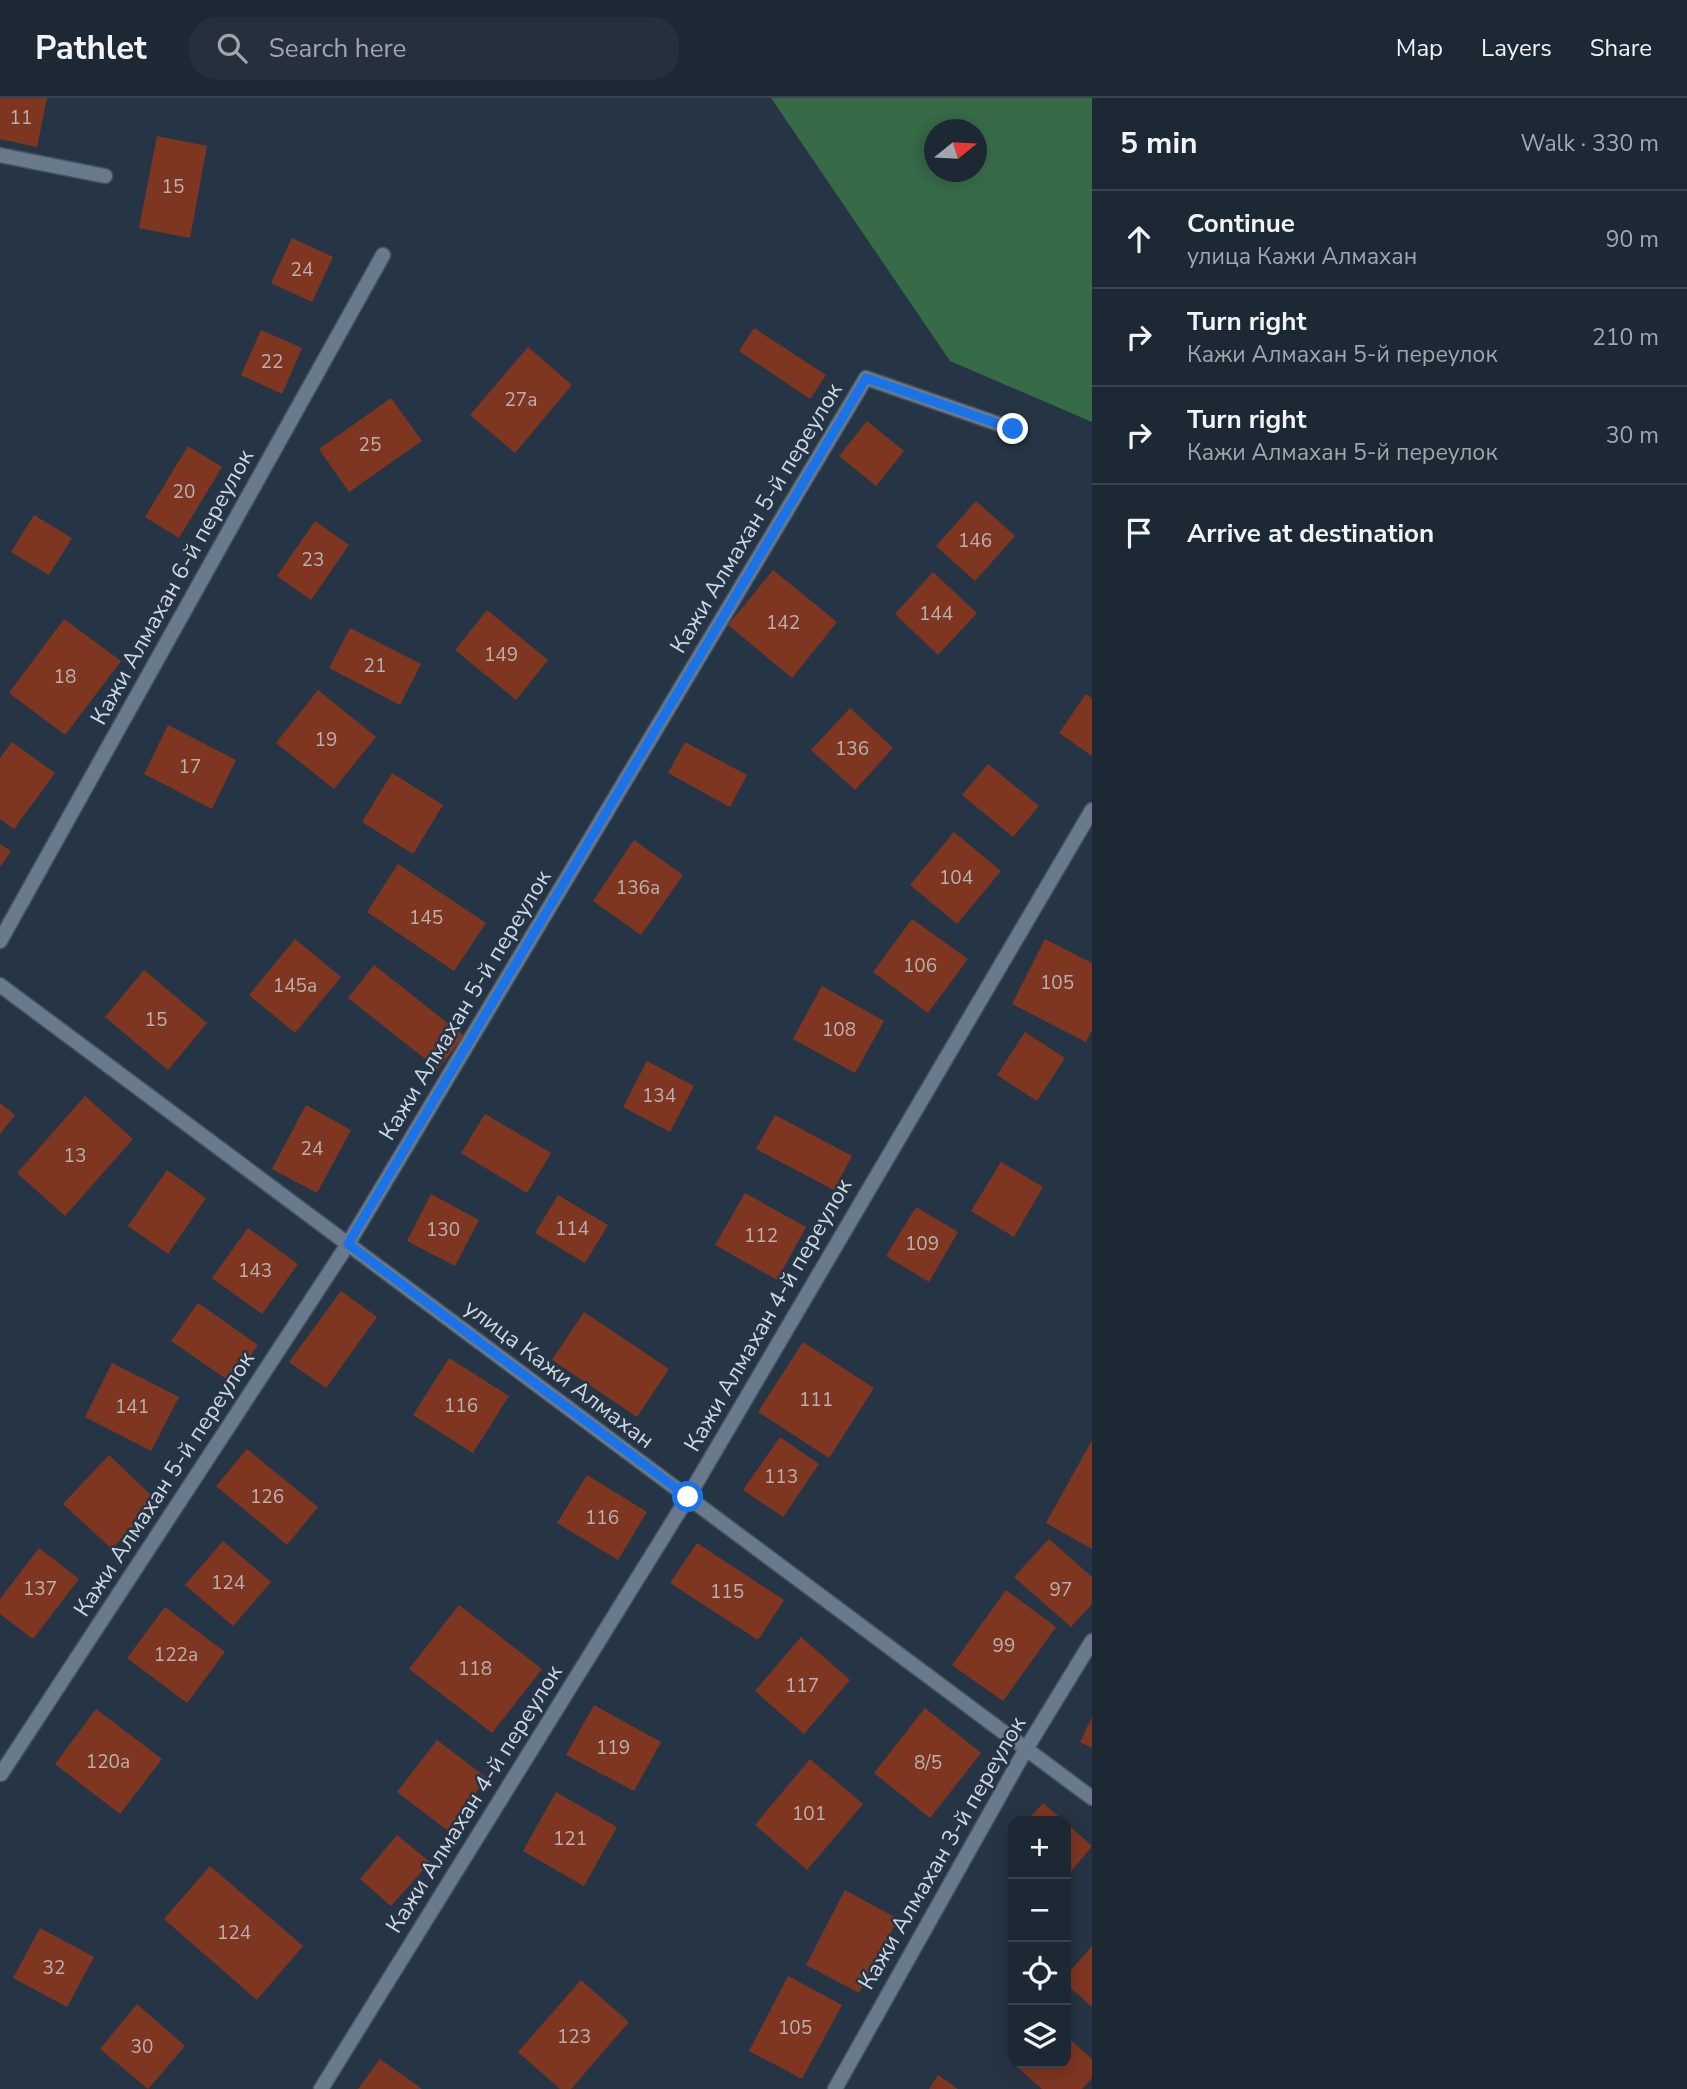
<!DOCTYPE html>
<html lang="en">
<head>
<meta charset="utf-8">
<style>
  body { margin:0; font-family:"Nunito Sans",sans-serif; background:#25303c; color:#f1f3f6 }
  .controls { position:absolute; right:21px; bottom:21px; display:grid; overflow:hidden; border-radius:14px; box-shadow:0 4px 18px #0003 }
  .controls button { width:63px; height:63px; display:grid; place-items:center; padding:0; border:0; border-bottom:2px solid #3a444f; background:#1c2834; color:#f1f3f6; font:35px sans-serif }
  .compass { position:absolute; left:924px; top:21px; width:63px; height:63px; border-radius:50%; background:#1c2834; box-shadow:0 4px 18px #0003; rotate:72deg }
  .stop { position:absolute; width:21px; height:21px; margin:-16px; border:5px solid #1a73e8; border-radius:50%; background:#fff }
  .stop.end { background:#1a73e8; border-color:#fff; box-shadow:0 2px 7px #0008 }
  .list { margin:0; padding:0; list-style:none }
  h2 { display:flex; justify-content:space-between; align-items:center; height:91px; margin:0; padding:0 28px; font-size:30px }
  h2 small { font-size:23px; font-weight:400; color:#a0a6ac }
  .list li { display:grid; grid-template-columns:46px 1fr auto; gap:21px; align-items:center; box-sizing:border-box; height:98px; padding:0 28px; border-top:2px solid #3a444f }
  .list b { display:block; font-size:26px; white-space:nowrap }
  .list p { margin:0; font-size:23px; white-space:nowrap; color:#a0a6ac }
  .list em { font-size:23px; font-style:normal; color:#a0a6ac }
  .icon { flex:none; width:38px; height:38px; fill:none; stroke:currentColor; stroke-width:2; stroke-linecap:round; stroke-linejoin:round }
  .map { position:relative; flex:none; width:1092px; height:1991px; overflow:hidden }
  header { display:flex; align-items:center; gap:42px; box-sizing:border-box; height:98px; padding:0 35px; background:#1c2834; border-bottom:2px solid #3a444f }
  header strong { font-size:33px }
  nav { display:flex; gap:38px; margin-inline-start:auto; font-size:24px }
  .search { width:490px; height:63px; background:#25303c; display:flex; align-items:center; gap:18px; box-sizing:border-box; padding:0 24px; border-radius:28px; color:#a0a6ac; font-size:26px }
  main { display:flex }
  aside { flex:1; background:#1c2834 }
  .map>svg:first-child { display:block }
  .green { fill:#376b48; fill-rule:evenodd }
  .building { fill:#7e3621 }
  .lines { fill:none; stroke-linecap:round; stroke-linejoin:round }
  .minor-casing { stroke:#44515e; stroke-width:17 }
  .minor { stroke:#697a8c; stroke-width:14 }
  .route { stroke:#1a73e8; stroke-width:9 }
  .labels { text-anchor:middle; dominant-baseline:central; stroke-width:5; stroke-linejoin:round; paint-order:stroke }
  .number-label { font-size:19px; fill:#baafb1 }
  .street-label { font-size:23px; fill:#ced7e1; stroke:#263545 }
</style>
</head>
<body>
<header>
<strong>Pathlet</strong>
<div class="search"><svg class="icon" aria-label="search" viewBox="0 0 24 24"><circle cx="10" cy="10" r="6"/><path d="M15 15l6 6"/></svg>Search here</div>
<nav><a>Map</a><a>Layers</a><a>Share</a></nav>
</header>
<main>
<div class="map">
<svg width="1092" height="1991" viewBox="0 0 1092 1991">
  <rect width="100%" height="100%" fill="#263545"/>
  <path class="green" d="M 771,0 L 1092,0 L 1092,324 L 950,263 ZM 934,32 L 976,32 L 976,74 L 934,74 Z"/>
  <path class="building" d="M 0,0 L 47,0 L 37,49 L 0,41 Z
    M 157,38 L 207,48 L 190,140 L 139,130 Z
    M 292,140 L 333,159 L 312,204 L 271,185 Z
    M 754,230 L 826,277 L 810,301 L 739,253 Z
    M 261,232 L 302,250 L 282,296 L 241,277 Z
    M 528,249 L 572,287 L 515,355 L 470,317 Z
    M 391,300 L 422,343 L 349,394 L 319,351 Z
    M 867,323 L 904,353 L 876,388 L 839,358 Z
    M 188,348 L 222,369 L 179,440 L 145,419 Z
    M 976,403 L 1015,438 L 975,483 L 936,448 Z
    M 34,417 L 72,440 L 49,477 L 11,454 Z
    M 315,423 L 349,447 L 311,502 L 277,478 Z
    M 773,472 L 837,524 L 792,580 L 728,527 Z
    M 933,474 L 977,515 L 938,557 L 895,516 Z
    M 487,512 L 548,562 L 516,602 L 455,552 Z
    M 64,521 L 121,563 L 65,637 L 9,595 Z
    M 350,530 L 421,566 L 400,607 L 329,570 Z
    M 318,592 L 376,639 L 334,691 L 276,645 Z
    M 1086,596 L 1092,600 L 1092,658 L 1059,635 Z
    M 850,610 L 893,650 L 855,692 L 811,652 Z
    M 168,627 L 236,662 L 212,711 L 144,676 Z
    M 12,644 L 55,675 L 14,731 L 0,721 L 0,660 Z
    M 685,644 L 747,677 L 730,709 L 668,675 Z
    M 988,666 L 1039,708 L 1013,739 L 962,697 Z
    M 392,675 L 443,707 L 413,756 L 362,724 Z
    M 954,734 L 1001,773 L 957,826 L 910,787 Z
    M 634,742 L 683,777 L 641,837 L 593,803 Z
    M 0,746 L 11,753 L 0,769 Z
    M 398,766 L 486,825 L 454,873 L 367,814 Z
    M 912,821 L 968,861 L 928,915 L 873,874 Z
    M 295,841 L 341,879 L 295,935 L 249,897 Z
    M 1045,841 L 1092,865 L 1092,932 L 1086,944 L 1012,906 Z
    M 374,867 L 464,938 L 438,971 L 348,900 Z
    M 144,872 L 207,925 L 168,972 L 105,919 Z
    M 822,888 L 884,923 L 855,975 L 793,941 Z
    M 1025,934 L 1065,960 L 1037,1003 L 997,977 Z
    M 647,963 L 694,988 L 670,1034 L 623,1009 Z
    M 85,998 L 133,1041 L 65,1118 L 17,1075 Z
    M 0,1005 L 15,1017 L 0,1036 Z
    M 306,1007 L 351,1032 L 317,1095 L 272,1071 Z
    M 485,1016 L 551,1055 L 527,1095 L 461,1055 Z
    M 775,1017 L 852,1058 L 834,1092 L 756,1051 Z
    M 1001,1064 L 1043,1089 L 1014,1139 L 971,1113 Z
    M 167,1072 L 206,1100 L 168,1156 L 128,1128 Z
    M 745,1095 L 806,1129 L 777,1182 L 715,1147 Z
    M 431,1096 L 479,1122 L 455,1168 L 407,1143 Z
    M 558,1097 L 608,1127 L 585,1165 L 535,1135 Z
    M 916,1109 L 958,1134 L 929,1184 L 886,1158 Z
    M 248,1130 L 298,1166 L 262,1216 L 212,1180 Z
    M 341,1193 L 377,1219 L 326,1290 L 289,1264 Z
    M 198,1205 L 258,1247 L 232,1285 L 171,1243 Z
    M 584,1214 L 669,1271 L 637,1319 L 552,1262 Z
    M 803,1244 L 874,1290 L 829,1360 L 758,1314 Z
    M 449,1260 L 509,1298 L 473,1355 L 413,1317 Z
    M 112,1265 L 179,1299 L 151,1353 L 85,1319 Z
    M 780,1339 L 819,1366 L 783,1419 L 743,1392 Z
    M 1092,1342 L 1092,1451 L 1046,1425 Z
    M 247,1351 L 318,1409 L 287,1447 L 216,1388 Z
    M 109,1357 L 157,1403 L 112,1451 L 63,1406 Z
    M 587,1377 L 647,1414 L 618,1462 L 557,1425 Z
    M 1049,1441 L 1092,1479 L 1092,1506 L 1071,1529 L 1014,1479 Z
    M 223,1443 L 271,1484 L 233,1528 L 185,1487 Z
    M 697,1445 L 784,1502 L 758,1542 L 670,1485 Z
    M 39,1450 L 79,1481 L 33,1541 L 0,1516 L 0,1501 Z
    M 1006,1492 L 1056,1529 L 1003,1603 L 952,1567 Z
    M 459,1507 L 542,1571 L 492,1635 L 409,1571 Z
    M 165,1509 L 225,1554 L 187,1605 L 127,1560 Z
    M 801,1539 L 850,1582 L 804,1636 L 755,1593 Z
    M 594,1607 L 661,1644 L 634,1693 L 566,1657 Z
    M 925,1610 L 981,1655 L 930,1720 L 874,1675 Z
    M 96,1611 L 162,1661 L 120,1716 L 55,1666 Z
    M 1092,1619 L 1092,1650 L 1080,1644 Z
    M 437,1642 L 487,1680 L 447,1732 L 397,1694 Z
    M 810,1661 L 863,1706 L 807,1772 L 755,1727 Z
    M 556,1694 L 617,1729 L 584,1788 L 523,1753 Z
    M 1043,1705 L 1064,1723 L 1027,1723 Z
    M 1066,1725 L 1092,1748 L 1066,1780 Z
    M 397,1737 L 430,1764 L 391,1808 L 360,1781 Z
    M 210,1768 L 303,1848 L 257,1902 L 164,1821 Z
    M 845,1792 L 898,1821 L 859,1895 L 806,1867 Z
    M 40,1830 L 94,1859 L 67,1909 L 13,1880 Z
    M 1092,1848 L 1092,1909 L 1066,1886 L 1066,1878 Z
    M 788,1878 L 842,1907 L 802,1981 L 749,1953 Z
    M 581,1882 L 629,1924 L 571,1991 L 560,1991 L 518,1954 Z
    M 137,1906 L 185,1948 L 148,1991 L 100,1951 Z
    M 1066,1938 L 1092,1961 L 1092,1980 L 1082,1991 L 1042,1991 L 1015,1967 L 1017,1965 L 1066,1965 Z
    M 380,1961 L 422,1991 L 358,1991 Z
    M 938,1977 L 958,1991 L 929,1991 Z"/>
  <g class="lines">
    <defs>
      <path id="minor" d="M 0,57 L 105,78
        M 0,843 L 383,157
        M 0,887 L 1092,1700
        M 1,1676 L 348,1146 L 866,280 L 1013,331
        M 321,1991 L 688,1399 L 1092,712
        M 835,1991 L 1026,1651 L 1092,1543"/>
    </defs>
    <use href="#minor" class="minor-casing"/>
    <use href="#minor" class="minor"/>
  </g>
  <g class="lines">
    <path class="route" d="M 688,1399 L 348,1146 L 866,280 L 1013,331"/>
  </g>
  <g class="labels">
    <g class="number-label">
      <text x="21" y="20">11</text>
      <text x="173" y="89">15</text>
      <text x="302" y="172">24</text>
      <text x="272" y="264">22</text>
      <text x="521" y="302">27а</text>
      <text x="370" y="347">25</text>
      <text x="184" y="394">20</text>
      <text x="975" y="443">146</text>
      <text x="313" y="462">23</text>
      <text x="936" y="516">144</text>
      <text x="783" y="525">142</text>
      <text x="501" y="557">149</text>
      <text x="375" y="568">21</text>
      <text x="65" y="579">18</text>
      <text x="326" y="642">19</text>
      <text x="852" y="651">136</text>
      <text x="190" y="669">17</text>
      <text x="956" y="780">104</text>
      <text x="638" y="790">136а</text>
      <text x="426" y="820">145</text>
      <text x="920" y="868">106</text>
      <text x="1057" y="885">105</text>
      <text x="295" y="888">145а</text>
      <text x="156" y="922">15</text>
      <text x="839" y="932">108</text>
      <text x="659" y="998">134</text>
      <text x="312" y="1051">24</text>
      <text x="75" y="1058">13</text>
      <text x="572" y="1131">114</text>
      <text x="443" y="1132">130</text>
      <text x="761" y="1138">112</text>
      <text x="922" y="1146">109</text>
      <text x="255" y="1173">143</text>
      <text x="816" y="1302">111</text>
      <text x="461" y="1308">116</text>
      <text x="132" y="1309">141</text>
      <text x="781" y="1379">113</text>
      <text x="267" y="1399">126</text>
      <text x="602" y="1420">116</text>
      <text x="228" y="1485">124</text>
      <text x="40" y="1491">137</text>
      <text x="1061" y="1492">97</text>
      <text x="727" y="1494">115</text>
      <text x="1004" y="1548">99</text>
      <text x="176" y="1557">122а</text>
      <text x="475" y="1571">118</text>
      <text x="802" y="1588">117</text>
      <text x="613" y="1650">119</text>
      <text x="108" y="1664">120а</text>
      <text x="928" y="1665">8/5</text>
      <text x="809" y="1716">101</text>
      <text x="570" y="1741">121</text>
      <text x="234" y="1835">124</text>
      <text x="54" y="1870">32</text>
      <text x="795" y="1930">105</text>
      <text x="574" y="1939">123</text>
      <text x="142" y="1949">30</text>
    </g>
    <g class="street-label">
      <text transform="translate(756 420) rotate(-59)">Кажи Алмахан 5-й переулок</text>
      <text transform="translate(172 489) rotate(-61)">Кажи Алмахан 6-й переулок</text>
      <text transform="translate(465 907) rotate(-59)">Кажи Алмахан 5-й переулок</text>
      <text transform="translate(768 1217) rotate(-60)">Кажи Алмахан 4-й переулок</text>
      <text transform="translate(559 1276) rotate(37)">улица Кажи Алмахан</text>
      <text transform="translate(164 1386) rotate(-57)">Кажи Алмахан 5-й переулок</text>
      <text transform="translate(474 1701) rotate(-58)">Кажи Алмахан 4-й переулок</text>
      <text transform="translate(942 1755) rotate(-60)">Кажи Алмахан 3-й переулок</text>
    </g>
  </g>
</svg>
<div class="controls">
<button>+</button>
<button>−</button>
<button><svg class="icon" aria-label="locate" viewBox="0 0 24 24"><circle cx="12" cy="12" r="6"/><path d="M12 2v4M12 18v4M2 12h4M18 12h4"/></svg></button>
<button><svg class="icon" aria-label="layers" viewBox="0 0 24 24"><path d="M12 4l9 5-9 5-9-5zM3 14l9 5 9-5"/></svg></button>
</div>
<svg class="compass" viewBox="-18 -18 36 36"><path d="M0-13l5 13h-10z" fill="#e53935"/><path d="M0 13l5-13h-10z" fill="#a0a6ac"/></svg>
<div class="stop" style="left:688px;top:1399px"></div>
<div class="stop end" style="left:1013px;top:331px"></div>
</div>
<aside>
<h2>5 min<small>Walk · 330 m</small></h2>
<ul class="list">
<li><svg class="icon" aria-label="ahead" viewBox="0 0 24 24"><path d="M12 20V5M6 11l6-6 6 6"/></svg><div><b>Continue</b><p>улица Кажи Алмахан</p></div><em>90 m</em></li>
<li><svg class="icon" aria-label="right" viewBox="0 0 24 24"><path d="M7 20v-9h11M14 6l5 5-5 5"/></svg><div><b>Turn right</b><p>Кажи Алмахан 5-й переулок</p></div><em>210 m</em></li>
<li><svg class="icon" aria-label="right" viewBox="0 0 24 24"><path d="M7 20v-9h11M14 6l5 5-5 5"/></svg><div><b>Turn right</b><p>Кажи Алмахан 5-й переулок</p></div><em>30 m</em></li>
<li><svg class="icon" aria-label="arrive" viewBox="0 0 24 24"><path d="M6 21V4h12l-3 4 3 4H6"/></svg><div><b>Arrive at destination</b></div></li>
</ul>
</aside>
</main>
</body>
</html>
